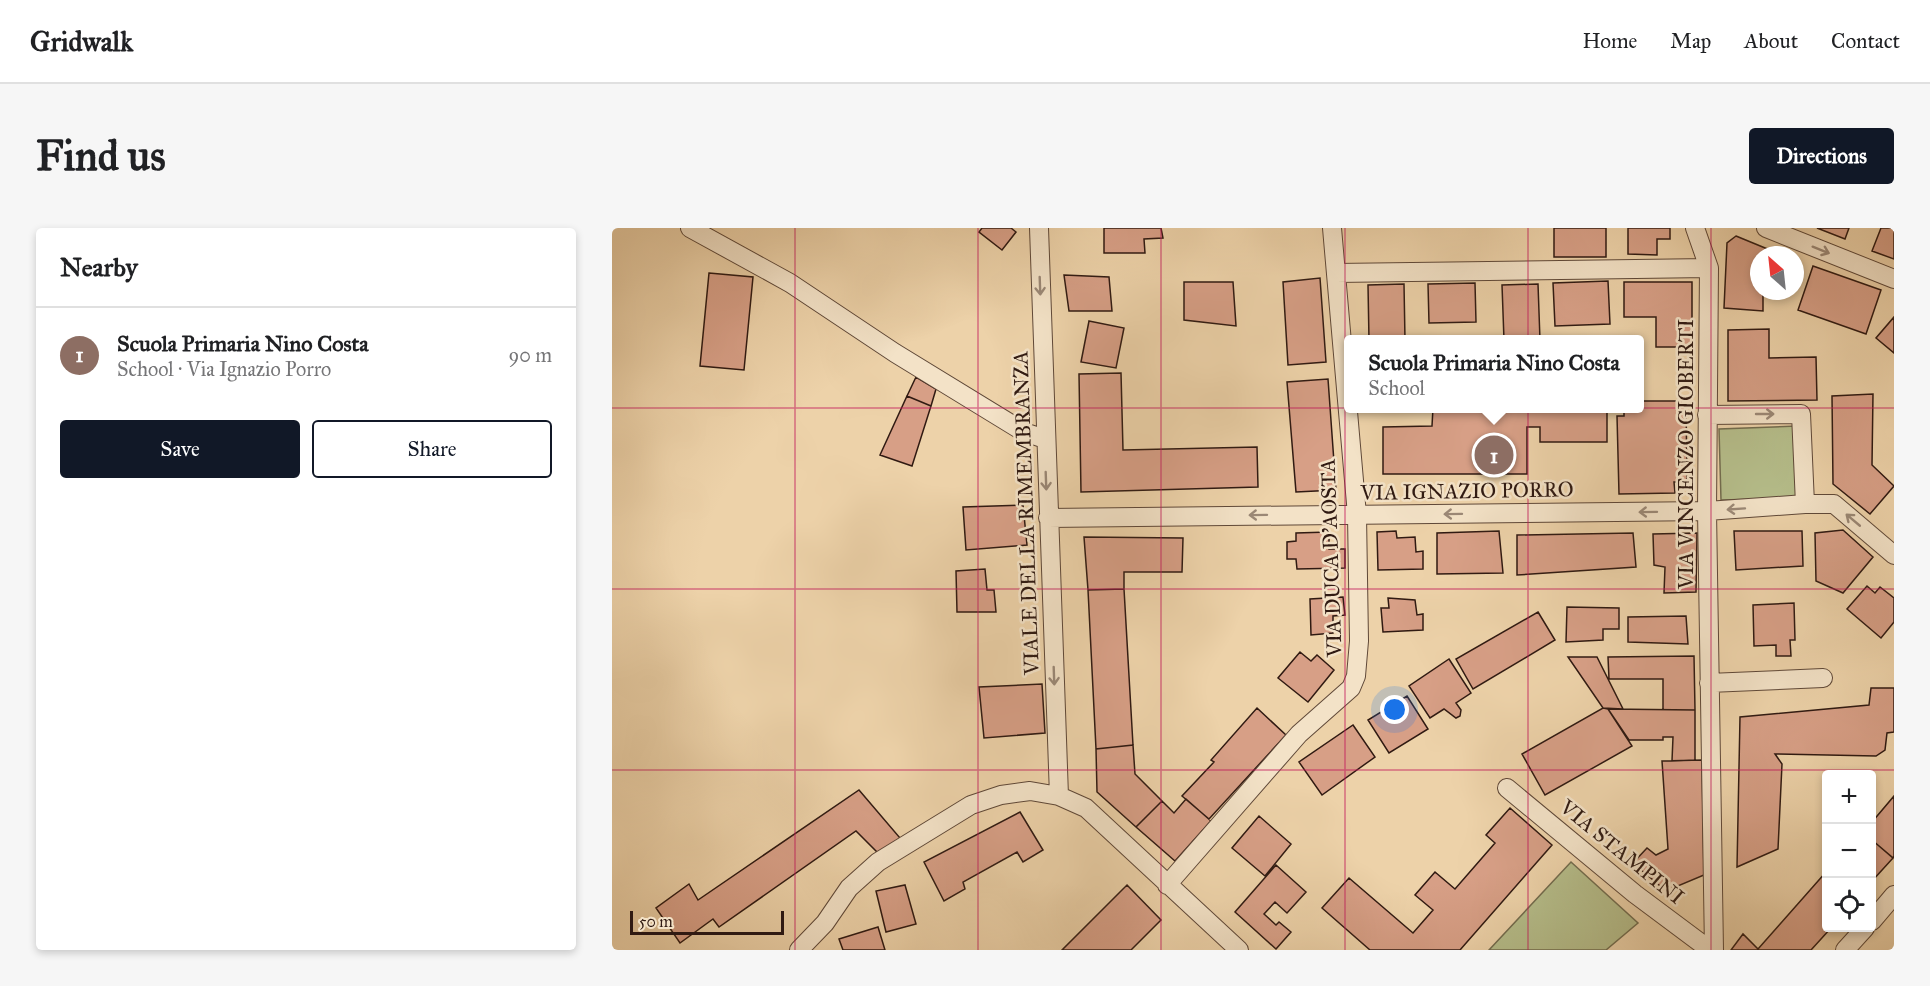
<!DOCTYPE html>
<html lang="en">
<head>
<meta charset="utf-8">
<style>
  body { margin:0; font-family:"IM FELL Great Primer",serif; background:#f6f6f6; color:#202124 }
  .controls { position:absolute; right:18px; bottom:18px; display:grid; overflow:hidden; border-radius:6px; box-shadow:0 3px 9px #0003 }
  .controls button { width:54px; height:54px; display:grid; place-items:center; padding:0; border:0; border-bottom:2px solid #e0e0e0; background:#fff; color:#202124; font:30px sans-serif }
  .compass { position:absolute; left:1138px; top:18px; width:54px; height:54px; border-radius:50%; background:#fff; box-shadow:0 3px 9px #0003; rotate:333deg }
  .scale { position:absolute; left:18px; bottom:15px; width:154px; box-sizing:border-box; padding-left:6px; border:3px solid #301a12; border-top:0; font-size:16px; line-height:21px; white-space:nowrap; color:#301a12; -webkit-text-stroke:4px #f3e2c7; paint-order:stroke }
  .you { position:absolute; left:783px; top:482px; width:21px; height:21px; margin:-15px; border:4px solid #fff; border-radius:50%; background:#1a73e8; box-shadow:0 0 0 9px #1a73e833 }
  .badge { display:grid; place-items:center; width:39px; height:39px; border-radius:50%; background:#111827; color:#fff; font-size:20px; font-weight:700 }
  .pin { position:absolute; translate:-50% -50%; border:3px solid #fff; box-shadow:0 2px 6px #0006 }
  .popup { position:absolute; left:732px; top:107px; width:300px; height:78px; box-sizing:border-box; display:grid; place-content:center; border-radius:6px; background:#fff; filter:drop-shadow(0 2px 4px #0005); font-size:20px; white-space:nowrap; color:#757577 }
  .popup b { font-size:22px; color:#202124 }
  .popup::after { content:''; position:absolute; left:50%; top:100%; margin-left:-12px; border:12px solid transparent; border-top-color:#fff }
  .list { margin:0; padding:0; list-style:none }
  h2 { display:flex; justify-content:space-between; align-items:center; height:78px; margin:0; padding:0 24px; font-size:26px }
  h2 small { font-size:20px; font-weight:400; color:#757577 }
  .list li { display:grid; grid-template-columns:39px 1fr auto; gap:18px; align-items:center; box-sizing:border-box; height:96px; padding:0 24px; border-top:2px solid #e0e0e0 }
  .list b { display:block; font-size:22px; white-space:nowrap }
  .list p { margin:0; font-size:20px; white-space:nowrap; color:#757577 }
  .list em { font-size:20px; font-style:normal; color:#757577 }
  .actions { display:flex; gap:12px; padding:18px 24px }
  .actions a { flex:1; padding:14px 0; border:2px solid #111827; border-radius:6px; text-align:center; font-size:21px; color:#111827 }
  .actions .main { background:#111827; color:#fff }
  .icon { flex:none; width:33px; height:33px; fill:none; stroke:currentColor; stroke-width:2; stroke-linecap:round; stroke-linejoin:round }
  .map { position:relative; flex:none; width:1282px; height:722px; overflow:hidden; border-radius:6px }
  header { display:flex; align-items:center; gap:36px; box-sizing:border-box; height:84px; padding:0 30px; background:#fff; border-bottom:2px solid #e0e0e0 }
  header strong { font-size:28px }
  nav { display:flex; gap:33px; margin-inline-start:auto; font-size:21px }
  .intro { display:flex; align-items:center; justify-content:space-between; box-sizing:border-box; height:144px; padding:0 36px }
  h1 { margin:0; font-size:42px }
  .button { padding:15px 27px; border-radius:6px; background:#111827; color:#fff; font-size:21px; font-weight:700 }
  main { display:flex; gap:36px; padding:0 36px }
  aside { flex:1; background:#fff; border-radius:6px; box-shadow:0 3px 9px #0003 }
  .map>svg:first-child { display:block }
  .green { fill:#b5bd8a; stroke:#726c4e; stroke-width:1.5 }
  .building { fill:#d79f86; stroke:#301a12; stroke-width:1.5 }
  .lines { fill:none; stroke-linecap:round; stroke-linejoin:round }
  .street-casing { stroke:#5f4838; stroke-width:20 }
  .street { stroke:#f3e2c7; stroke-width:18 }
  .oneway { stroke:#9b8876 }
  .grid { fill:none; stroke:#c2185b; stroke-width:1.5; stroke-opacity:0.55 }
  .labels { text-anchor:middle; dominant-baseline:central; stroke-width:5; stroke-linejoin:round; paint-order:stroke }
  .street-label { font-size:21px; fill:#301a12; stroke:#f3e2c7 }
</style>
</head>
<body>
<header>
<strong>Gridwalk</strong>
<nav><a>Home</a><a>Map</a><a>About</a><a>Contact</a></nav>
</header>
<div class="intro"><h1>Find us</h1><a class="button">Directions</a></div>
<main>
<aside>
<h2>Nearby<small></small></h2>
<ul class="list">
<li><span class="badge" style="background:#8d6e63">1</span><div><b>Scuola Primaria Nino Costa</b><p>School · Via Ignazio Porro</p></div><em>90 m</em></li>
</ul>
<div class="actions"><a class="main">Save</a><a>Share</a></div>
</aside>
<div class="map">
<svg width="1282" height="722" viewBox="0 0 1282 722">
  <rect width="100%" height="100%" fill="#edd2a9"/>
  <filter id="stains"><feTurbulence type="fractalNoise" baseFrequency=".00333" numOctaves="4"/><feColorMatrix values="0 0 0 0 .2 0 0 0 0 .09 0 0 0 0 .02 0 0 0 .5 -.17"/></filter>
  <radialGradient id="worn" r=".72"><stop offset=".6" stop-color="#630" stop-opacity="0"/><stop offset="1" stop-color="#630" stop-opacity=".3"/></radialGradient>
  <path class="green" d="M 1185,198 L 1187,270 L 1109,272 L 1107,201 Z
    M 959,634 L 1026,695 L 994,722 L 877,722 Z"/>
  <path class="building" d="M 370,0 L 399,0 L 404,4 L 390,22 L 367,4 Z
    M 492,0 L 549,0 L 551,10 L 532,11 L 533,25 L 492,25 Z
    M 942,0 L 994,0 L 994,29 L 942,29 Z
    M 1016,0 L 1058,0 L 1058,11 L 1045,11 L 1045,27 L 1016,26 Z
    M 1205,0 L 1237,0 L 1233,11 Z
    M 1269,0 L 1282,0 L 1282,31 L 1260,23 Z
    M 1124,8 L 1170,27 L 1147,27 L 1147,63 L 1151,63 L 1151,83 L 1112,80 L 1115,15 Z
    M 1201,38 L 1269,62 L 1254,106 L 1186,82 Z
    M 97,45 L 141,49 L 132,142 L 88,138 Z
    M 452,47 L 497,49 L 500,83 L 457,83 Z
    M 708,50 L 714,134 L 676,137 L 671,54 Z
    M 996,53 L 998,96 L 943,98 L 941,55 Z
    M 572,54 L 621,54 L 624,98 L 572,92 Z
    M 1012,54 L 1080,54 L 1080,119 L 1044,119 L 1044,89 L 1012,89 Z
    M 863,55 L 864,94 L 817,95 L 816,56 Z
    M 792,56 L 793,112 L 757,112 L 756,57 Z
    M 926,56 L 928,112 L 892,112 L 890,57 Z
    M 1282,89 L 1282,125 L 1264,110 Z
    M 477,93 L 512,100 L 504,140 L 469,134 Z
    M 1157,101 L 1157,130 L 1204,129 L 1205,172 L 1116,173 L 1116,102 Z
    M 509,145 L 511,222 L 645,219 L 646,259 L 469,264 L 467,146 Z
    M 304,149 L 324,161 L 319,178 L 295,168 Z
    M 716,151 L 724,262 L 684,264 L 675,154 Z
    M 1261,166 L 1260,237 L 1282,258 L 1258,286 L 1221,256 L 1220,168 Z
    M 295,168 L 319,178 L 300,238 L 268,227 Z
    M 1028,173 L 1074,173 L 1075,254 L 1062,254 L 1063,265 L 1007,266 L 1005,188 L 1012,188 L 1012,180 L 1028,180 Z
    M 821,180 L 995,180 L 995,214 L 928,214 L 928,199 L 915,199 L 915,246 L 771,246 L 771,199 L 820,198 Z
    M 411,277 L 415,317 L 354,322 L 351,279 Z
    M 1231,302 L 1261,329 L 1231,365 L 1204,353 L 1203,305 Z
    M 784,303 L 785,310 L 803,309 L 804,324 L 811,323 L 811,341 L 766,342 L 765,304 Z
    M 887,303 L 891,345 L 825,346 L 825,305 Z
    M 1122,303 L 1190,303 L 1191,338 L 1124,342 Z
    M 717,304 L 717,321 L 733,321 L 733,340 L 685,341 L 684,331 L 675,331 L 675,314 L 684,313 L 684,305 Z
    M 1021,305 L 1024,339 L 905,347 L 905,307 Z
    M 1085,305 L 1084,364 L 1052,365 L 1053,339 L 1042,337 L 1041,306 Z
    M 472,309 L 571,310 L 570,344 L 512,344 L 512,361 L 476,362 Z
    M 373,341 L 375,362 L 382,362 L 384,384 L 345,384 L 344,343 Z
    M 1255,358 L 1263,365 L 1268,359 L 1282,370 L 1282,394 L 1269,410 L 1235,381 Z
    M 512,361 L 521,517 L 484,521 L 476,362 Z
    M 731,369 L 733,387 L 721,388 L 721,405 L 699,407 L 698,371 Z
    M 776,370 L 803,372 L 805,387 L 811,386 L 811,402 L 771,404 L 769,380 L 777,380 Z
    M 1182,375 L 1183,412 L 1178,412 L 1179,428 L 1164,428 L 1164,417 L 1142,418 L 1141,377 Z
    M 955,379 L 1007,380 L 1007,401 L 991,401 L 991,412 L 954,414 Z
    M 926,384 L 943,412 L 861,461 L 844,431 Z
    M 1074,388 L 1076,416 L 1016,414 L 1016,389 Z
    M 688,424 L 699,433 L 705,427 L 722,442 L 696,474 L 666,450 Z
    M 1082,428 L 1083,482 L 1051,482 L 1051,451 L 997,451 L 996,429 Z
    M 956,429 L 985,429 L 1011,481 L 991,480 Z
    M 837,431 L 859,465 L 844,475 L 849,482 L 848,488 L 844,490 L 832,481 L 818,490 L 797,458 Z
    M 430,456 L 433,505 L 372,510 L 367,459 Z
    M 1259,460 L 1282,460 L 1282,504 L 1275,505 L 1273,522 L 1264,528 L 1163,526 L 1170,536 L 1166,621 L 1125,639 L 1128,489 L 1257,477 Z
    M 795,468 L 816,501 L 777,525 L 756,492 Z
    M 645,480 L 674,507 L 597,591 L 570,568 L 602,534 L 599,532 Z
    M 991,480 L 996,481 L 1020,518 L 933,567 L 910,526 Z
    M 996,481 L 1083,482 L 1083,532 L 1060,533 L 1061,509 L 1051,509 L 1051,512 L 1017,512 Z
    M 741,497 L 763,529 L 710,567 L 687,534 Z
    M 521,517 L 523,546 L 550,573 L 524,599 L 485,564 L 484,521 Z
    M 1090,532 L 1092,647 L 1054,663 L 1021,635 L 1035,620 L 1044,627 L 1056,621 L 1050,533 Z
    M 247,562 L 288,610 L 266,625 L 244,603 L 107,699 L 101,691 L 68,715 L 44,680 L 77,656 L 86,672 Z
    M 1282,568 L 1282,628 L 1281,630 L 1260,612 L 1260,594 Z
    M 574,571 L 599,593 L 563,633 L 524,599 L 550,573 L 562,585 Z
    M 898,580 L 940,617 L 848,722 L 758,722 L 710,680 L 737,650 L 801,705 L 821,682 L 803,667 L 823,644 L 843,661 L 883,615 L 874,607 Z
    M 408,584 L 431,622 L 411,634 L 405,624 L 351,654 L 353,661 L 332,673 L 312,634 Z
    M 647,588 L 679,616 L 653,648 L 620,620 Z
    M 1260,612 L 1281,630 L 1260,653 Z
    M 664,637 L 694,664 L 675,685 L 663,674 L 652,686 L 664,697 L 667,694 L 679,704 L 664,721 L 623,684 Z
    M 1214,644 L 1214,700 L 1219,700 L 1199,722 L 1119,722 L 1131,706 L 1146,721 Z
    M 293,657 L 304,696 L 274,704 L 264,663 Z
    M 515,657 L 549,692 L 519,722 L 450,722 Z
    M 266,699 L 273,722 L 231,722 L 227,711 Z"/>
  <g class="lines">
    <defs>
      <path id="street" d="M 78,0 L 178,55 L 283,125 L 412,204 L 433,211
        M 427,0 L 447,568
        M 1083,0 L 1097,40 L 1095,283 L 1102,722
        M 1154,0 L 1282,51
        M 724,45 L 1097,40
        M 1193,276 L 1222,276 L 1282,327
        M 436,290 L 1095,283 L 1193,276 L 1189,186 L 1095,187
        M 1097,455 L 1211,450
        M 895,560 L 1023,666 L 1098,722
        M 555,657 L 687,506 L 739,460 L 744,448 L 747,413 L 745,287 L 720,0
        M 1260,693 L 1282,667
        M 187,722 L 213,695 L 237,660 L 266,634 L 359,577 L 389,567 L 418,563 L 447,568 L 474,580 L 627,722
        M 1233,722 L 1253,700"/>
    </defs>
    <use href="#street" class="street-casing"/>
    <use href="#street" class="street"/>
  </g>
  <defs><path id="oneway-shaft" d="M-6 0H5M1.5-3L5.5 0L1.5 3" fill="none" stroke-width="1.6" stroke-linecap="round" stroke-linejoin="round" transform="scale(1.5)"/></defs>
  <g class="oneway">
    <use href="#oneway-shaft" transform="translate(1209 22) rotate(22)"/>
    <use href="#oneway-shaft" transform="translate(428 58) rotate(88)"/>
    <use href="#oneway-shaft" transform="translate(1153 186)"/>
    <use href="#oneway-shaft" transform="translate(434 253) rotate(88)"/>
    <use href="#oneway-shaft" transform="translate(1124 281) rotate(176)"/>
    <use href="#oneway-shaft" transform="translate(1036 284) rotate(179)"/>
    <use href="#oneway-shaft" transform="translate(841 286) rotate(179)"/>
    <use href="#oneway-shaft" transform="translate(646 287) rotate(179)"/>
    <use href="#oneway-shaft" transform="translate(1241 292) rotate(-140)"/>
    <use href="#oneway-shaft" transform="translate(442 448) rotate(88)"/>
  </g>
  <path class="grid" d="M 183,0 L 183,722M 366,0 L 366,722M 549,0 L 549,722M 733,0 L 733,722M 916,0 L 916,722M 1099,0 L 1099,722M 0,180 L 1282,180M 0,361 L 1282,361M 0,542 L 1282,542"/>
  <g class="labels">
    <g class="street-label">
      <text transform="translate(1074 226) rotate(-90)">VIA VINCENZO GIOBERTI</text>
      <text transform="translate(855 263) rotate(-1)">VIA IGNAZIO PORRO</text>
      <text transform="translate(414 285) rotate(-92)">VIALE DELLA RIMEMBRANZA</text>
      <text transform="translate(719 330) rotate(-92)">VIA DUCA D'AOSTA</text>
      <text transform="translate(1010 624) rotate(39)">VIA STAMPINI</text>
    </g>
  </g>
  <rect width="100%" height="100%" filter="url(#stains)"/>
  <rect width="100%" height="100%" fill="url(#worn)"/>
</svg>
<div class="controls">
<button>+</button>
<button>−</button>
<button><svg class="icon" aria-label="locate" viewBox="0 0 24 24"><circle cx="12" cy="12" r="6"/><path d="M12 2v4M12 18v4M2 12h4M18 12h4"/></svg></button>
</div>
<svg class="compass" viewBox="-18 -18 36 36"><path d="M0-13l5 13h-10z" fill="#e53935"/><path d="M0 13l5-13h-10z" fill="#757577"/></svg>
<div class="scale">50 m</div>
<div class="you"></div>
<div class="pin badge" style="left:882px;top:227px;background:#8d6e63">1</div>
<div class="popup"><b>Scuola Primaria Nino Costa</b>School</div>
</div>
</main>
</body>
</html>
